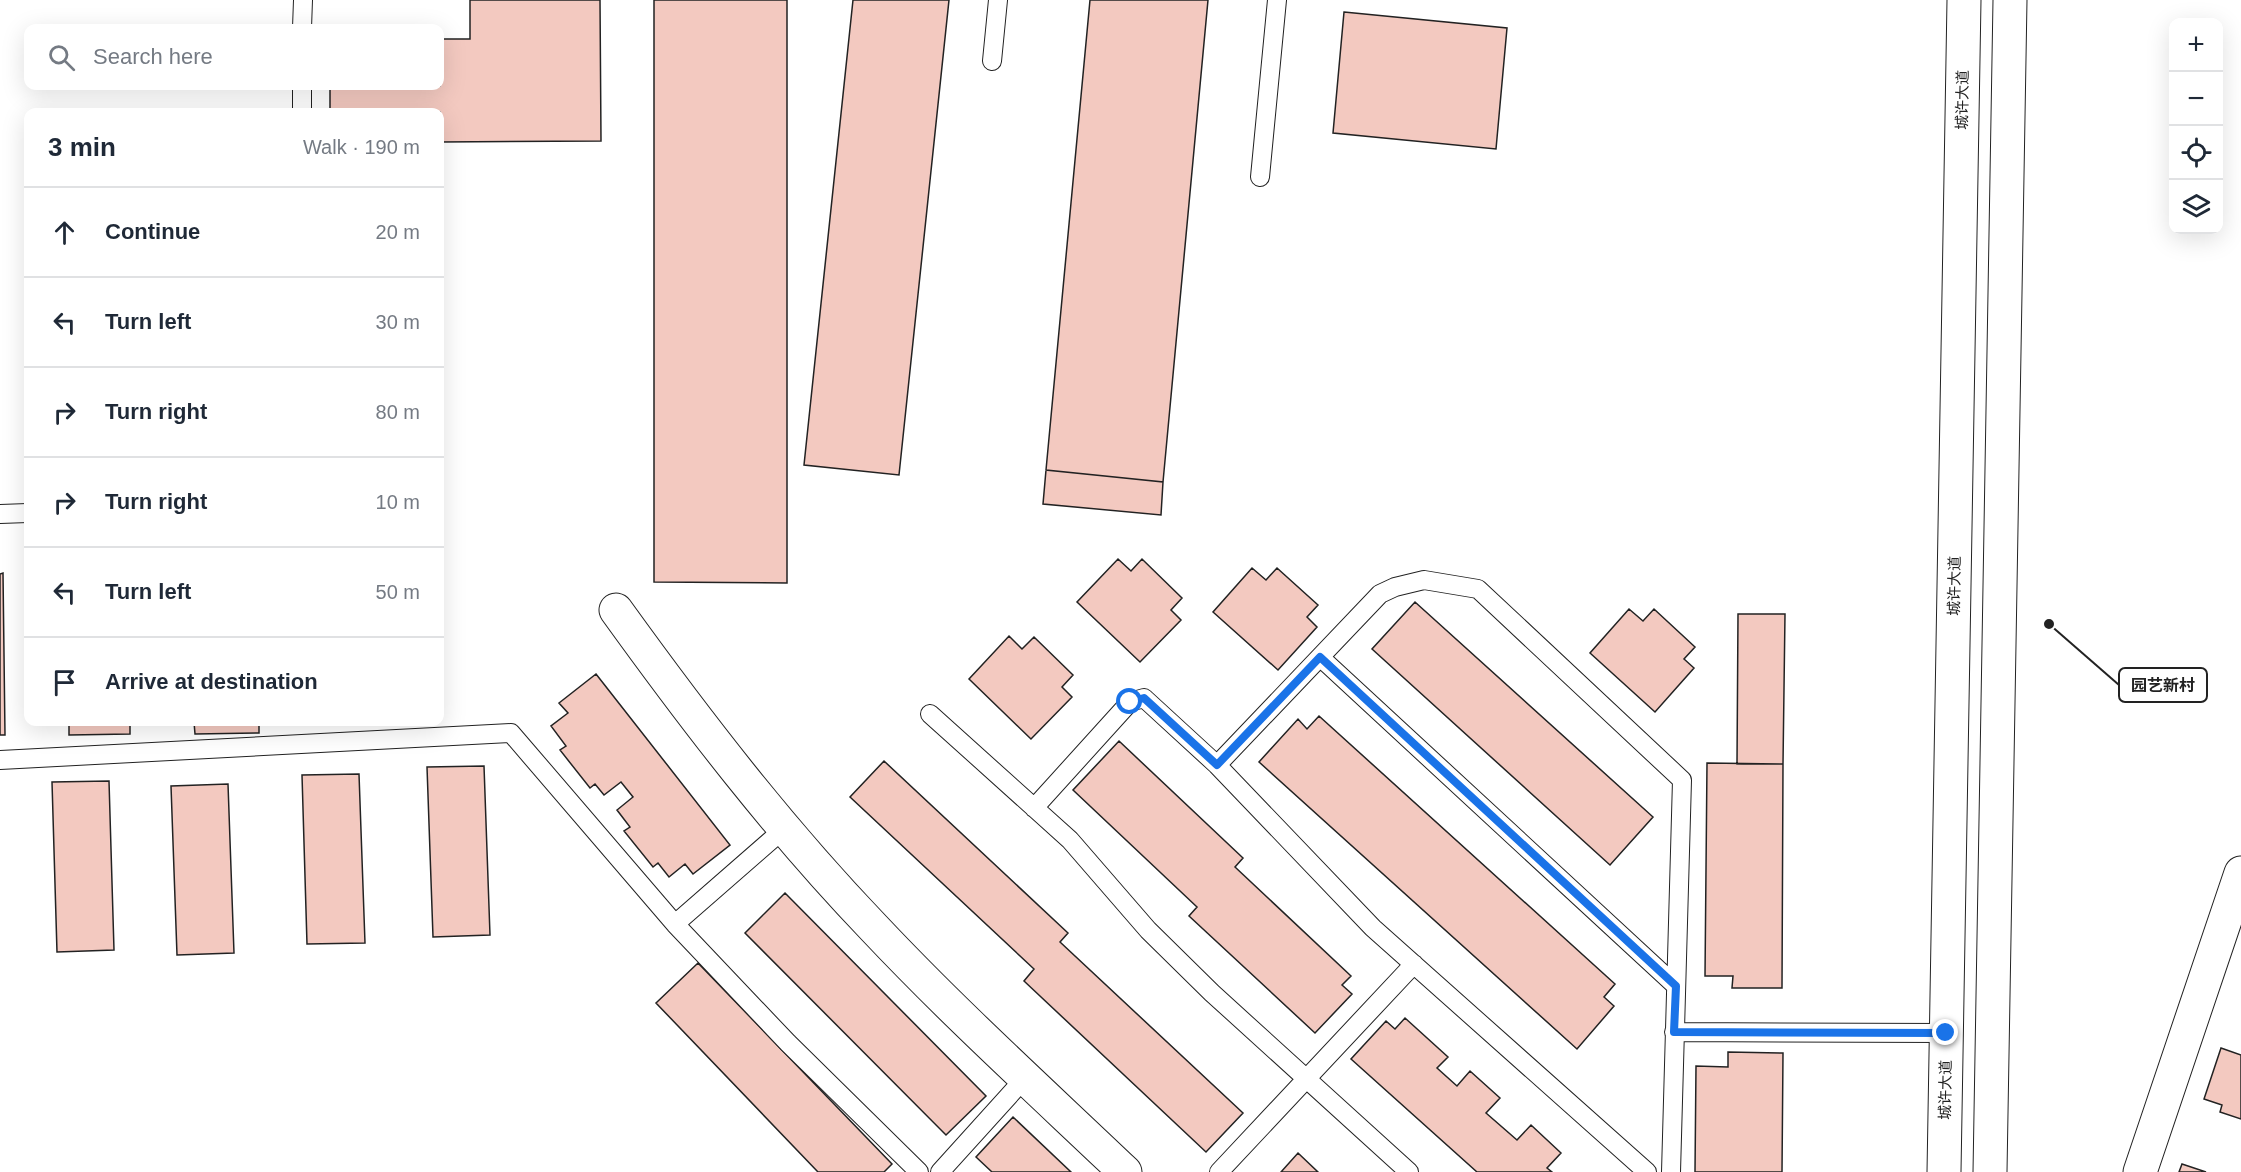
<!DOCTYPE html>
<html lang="en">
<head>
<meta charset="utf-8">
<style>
  body { margin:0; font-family:Arial,"Noto Sans SC",sans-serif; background:#f6f6f7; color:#1f2937 }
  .controls { position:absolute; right:18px; top:18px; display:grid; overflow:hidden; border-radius:12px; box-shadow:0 6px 24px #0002 }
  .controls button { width:54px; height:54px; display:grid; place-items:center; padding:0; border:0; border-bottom:2px solid #e0e1e3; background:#fff; color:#1f2937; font:30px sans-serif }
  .stop { position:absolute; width:18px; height:18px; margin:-14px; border:4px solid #1a73e8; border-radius:50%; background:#fff }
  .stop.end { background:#1a73e8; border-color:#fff; box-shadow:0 2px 6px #0008 }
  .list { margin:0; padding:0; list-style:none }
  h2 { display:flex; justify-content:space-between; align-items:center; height:78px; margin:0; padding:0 24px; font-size:26px }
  h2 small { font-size:20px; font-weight:400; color:#747a83 }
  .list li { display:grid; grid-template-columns:39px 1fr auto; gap:18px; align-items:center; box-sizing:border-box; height:90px; padding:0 24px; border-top:2px solid #e0e1e3 }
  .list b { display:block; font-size:22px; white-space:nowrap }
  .list em { font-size:20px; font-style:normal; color:#747a83 }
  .icon { flex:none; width:33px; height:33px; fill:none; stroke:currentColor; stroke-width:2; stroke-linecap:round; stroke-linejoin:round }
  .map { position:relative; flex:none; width:2241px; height:1172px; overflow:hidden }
  .search { position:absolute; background:#fff; box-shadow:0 6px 24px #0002; left:24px; top:24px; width:420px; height:66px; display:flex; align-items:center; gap:15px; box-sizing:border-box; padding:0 21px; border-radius:12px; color:#747a83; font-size:22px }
  .panel { position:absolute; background:#fff; box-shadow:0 6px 24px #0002; left:24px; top:108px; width:420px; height:618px; border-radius:12px }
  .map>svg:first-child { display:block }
  .building { fill:#f3c9c0; stroke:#222; stroke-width:1.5 }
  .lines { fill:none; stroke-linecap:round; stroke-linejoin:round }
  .service-casing { stroke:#222; stroke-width:20 }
  .minor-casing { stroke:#222; stroke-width:35 }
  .secondary-casing { stroke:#222; stroke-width:35 }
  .service { stroke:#fff; stroke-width:18 }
  .minor { stroke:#fff; stroke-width:33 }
  .secondary { stroke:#fff; stroke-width:33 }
  .route { stroke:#1a73e8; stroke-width:8 }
  .labels { text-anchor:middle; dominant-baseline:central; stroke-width:4.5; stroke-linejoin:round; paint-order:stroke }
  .street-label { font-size:15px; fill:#222; stroke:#fff }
  .leader { fill:none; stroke:#222; stroke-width:2 }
  .callout-dot { fill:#222; stroke:#fff; stroke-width:2 }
  .callout { fill:#fff; stroke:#222; stroke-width:2 }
  .callout-label { font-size:16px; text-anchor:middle; font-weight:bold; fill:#222 }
</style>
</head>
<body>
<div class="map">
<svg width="2241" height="1172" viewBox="0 0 2241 1172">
  <rect width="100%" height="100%" fill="#fff"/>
  <path class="building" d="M 470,0 L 600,0 L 601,141 L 440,142 L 440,112 L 330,112 L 330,86 L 440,86 L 440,39 L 470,39 Z
    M 654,0 L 787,0 L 787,583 L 654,582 Z
    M 853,0 L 949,0 L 899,475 L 804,465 Z
    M 1090,0 L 1208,0 L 1163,482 L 1046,470 Z
    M 1344,12 L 1507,28 L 1496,149 L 1333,133 Z
    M 1046,470 L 1163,482 L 1161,515 L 1043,504 Z
    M 1118,559 L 1131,571 L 1142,559 L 1182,598 L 1171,610 L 1181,620 L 1140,662 L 1077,602 Z
    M 1252,568 L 1266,580 L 1277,568 L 1318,605 L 1307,617 L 1317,627 L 1278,670 L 1213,612 Z
    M 3,573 L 5,735 L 0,735 L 0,574 Z
    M 1415,602 L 1653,817 L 1610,865 L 1372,649 Z
    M 1629,609 L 1643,621 L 1654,609 L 1695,647 L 1684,659 L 1694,668 L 1655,712 L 1590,653 Z
    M 1738,614 L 1785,614 L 1783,764 L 1737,764 Z
    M 1009,636 L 1022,649 L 1034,637 L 1073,675 L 1062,687 L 1072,697 L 1031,739 L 969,679 Z
    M 596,674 L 730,845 L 693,874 L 685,864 L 669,877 L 658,863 L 653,867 L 624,831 L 630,827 L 617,810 L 633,797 L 621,782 L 604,795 L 595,784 L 590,788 L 560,750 L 566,746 L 551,726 L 568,713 L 559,703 Z
    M 1319,716 L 1615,984 L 1604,997 L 1614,1006 L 1577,1049 L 1259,762 L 1298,719 L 1307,729 Z
    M 69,722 L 130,722 L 130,734 L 69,735 Z
    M 194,722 L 259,722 L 259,733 L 195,734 Z
    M 1119,741 L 1243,858 L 1235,867 L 1351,976 L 1342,985 L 1352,994 L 1315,1033 L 1189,916 L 1197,907 L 1073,790 Z
    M 884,761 L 1068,933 L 1060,942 L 1243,1113 L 1206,1152 L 1024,981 L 1034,969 L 850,797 Z
    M 1707,763 L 1783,764 L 1782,988 L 1732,988 L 1733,976 L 1705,976 Z
    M 484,766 L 490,935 L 433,937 L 427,767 Z
    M 359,774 L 365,943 L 307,944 L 302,775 Z
    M 109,781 L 114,950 L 57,952 L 52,782 Z
    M 228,784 L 234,953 L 177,955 L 171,786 Z
    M 785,893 L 986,1096 L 946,1135 L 745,933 Z
    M 698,963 L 892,1164 L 884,1172 L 818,1172 L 656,1003 Z
    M 1405,1018 L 1448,1057 L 1437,1068 L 1457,1086 L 1470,1071 L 1500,1098 L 1486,1113 L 1517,1140 L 1531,1125 L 1561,1153 L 1547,1168 L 1552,1172 L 1477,1172 L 1351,1059 L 1386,1021 L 1395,1029 Z
    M 2221,1048 L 2241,1055 L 2241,1119 L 2220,1112 L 2222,1105 L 2204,1099 Z
    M 1728,1052 L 1783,1053 L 1782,1172 L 1695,1172 L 1696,1066 L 1728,1067 Z
    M 1013,1117 L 1071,1172 L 992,1172 L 976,1157 Z
    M 1298,1153 L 1318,1172 L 1281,1172 Z
    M 2182,1164 L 2206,1172 L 2179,1172 Z"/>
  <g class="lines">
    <defs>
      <path id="service" d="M 302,28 L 303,0
        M 992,61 L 998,0
        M 302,112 L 302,86
        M 1260,177 L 1277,0
        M 0,514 L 28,513
        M 1320,657 L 1676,986
        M 930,714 L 1070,840 L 1148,930 L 1212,993 L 1409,1172
        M 0,760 L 511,733 L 675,924 L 785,828
        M 1217,765 L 1380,594 L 1395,587 L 1424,580 L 1478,589 L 1682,780 L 1671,1172
        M 1034,808 L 1130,702 L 1144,698 L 1217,765 L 1373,928 L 1647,1172
        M 675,924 L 788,1043 L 919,1172
        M 1674,1032 L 1946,1033
        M 940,1172 L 1025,1078
        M 1219,1172 L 1414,964"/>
      <path id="minor" d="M 616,610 C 696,721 779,829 874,928 C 954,1013 1040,1091 1125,1172
        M 2140,1172 L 2241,873"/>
      <path id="secondary" d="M 1944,1172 L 1964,0
        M 1990,1172 L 2010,0"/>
    </defs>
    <use href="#service" class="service-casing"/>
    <use href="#minor" class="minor-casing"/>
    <use href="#secondary" class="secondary-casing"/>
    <use href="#service" class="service"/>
    <use href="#minor" class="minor"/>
    <use href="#secondary" class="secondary"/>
  </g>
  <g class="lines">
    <path class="route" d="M 1130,702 L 1144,698 L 1217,765 L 1320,657 L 1676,986 L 1674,1032 L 1946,1033"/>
  </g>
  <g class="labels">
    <g class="street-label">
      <text transform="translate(1962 100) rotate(-89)">城许大道</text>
      <text transform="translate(1954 586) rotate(-89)">城许大道</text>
      <text transform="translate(1945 1090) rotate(-89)">城许大道</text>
    </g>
  </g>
  <path class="leader" d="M2049 624L2119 685"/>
  <circle class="callout-dot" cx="2049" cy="624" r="6"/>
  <rect class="callout" x="2119" y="668" width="88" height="34" rx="6"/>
  <g class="callout-label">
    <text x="2163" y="691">园艺新村</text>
  </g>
</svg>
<div class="controls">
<button>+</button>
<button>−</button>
<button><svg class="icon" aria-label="locate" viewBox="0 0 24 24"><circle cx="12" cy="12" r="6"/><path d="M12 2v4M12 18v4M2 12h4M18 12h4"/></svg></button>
<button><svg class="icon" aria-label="layers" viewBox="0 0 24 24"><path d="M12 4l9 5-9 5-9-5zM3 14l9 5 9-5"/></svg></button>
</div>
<div class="stop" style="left:1130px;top:702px"></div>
<div class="stop end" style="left:1946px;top:1033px"></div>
<div class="search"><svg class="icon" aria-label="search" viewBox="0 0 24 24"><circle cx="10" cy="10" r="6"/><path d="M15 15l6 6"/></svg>Search here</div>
<section class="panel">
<h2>3 min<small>Walk · 190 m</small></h2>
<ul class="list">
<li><svg class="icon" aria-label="ahead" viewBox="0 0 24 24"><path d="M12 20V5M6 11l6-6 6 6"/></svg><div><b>Continue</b></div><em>20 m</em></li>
<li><svg class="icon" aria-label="left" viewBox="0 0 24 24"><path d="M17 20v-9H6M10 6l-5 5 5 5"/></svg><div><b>Turn left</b></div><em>30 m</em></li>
<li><svg class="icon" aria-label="right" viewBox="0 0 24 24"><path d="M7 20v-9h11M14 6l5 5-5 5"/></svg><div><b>Turn right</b></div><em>80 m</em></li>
<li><svg class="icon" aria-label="right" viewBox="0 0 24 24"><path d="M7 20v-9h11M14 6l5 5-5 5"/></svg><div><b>Turn right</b></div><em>10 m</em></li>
<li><svg class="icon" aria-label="left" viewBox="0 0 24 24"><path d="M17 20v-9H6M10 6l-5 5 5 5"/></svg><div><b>Turn left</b></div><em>50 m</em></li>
<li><svg class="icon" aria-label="arrive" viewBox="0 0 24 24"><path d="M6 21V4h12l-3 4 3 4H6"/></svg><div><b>Arrive at destination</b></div></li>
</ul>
</section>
</div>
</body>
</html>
